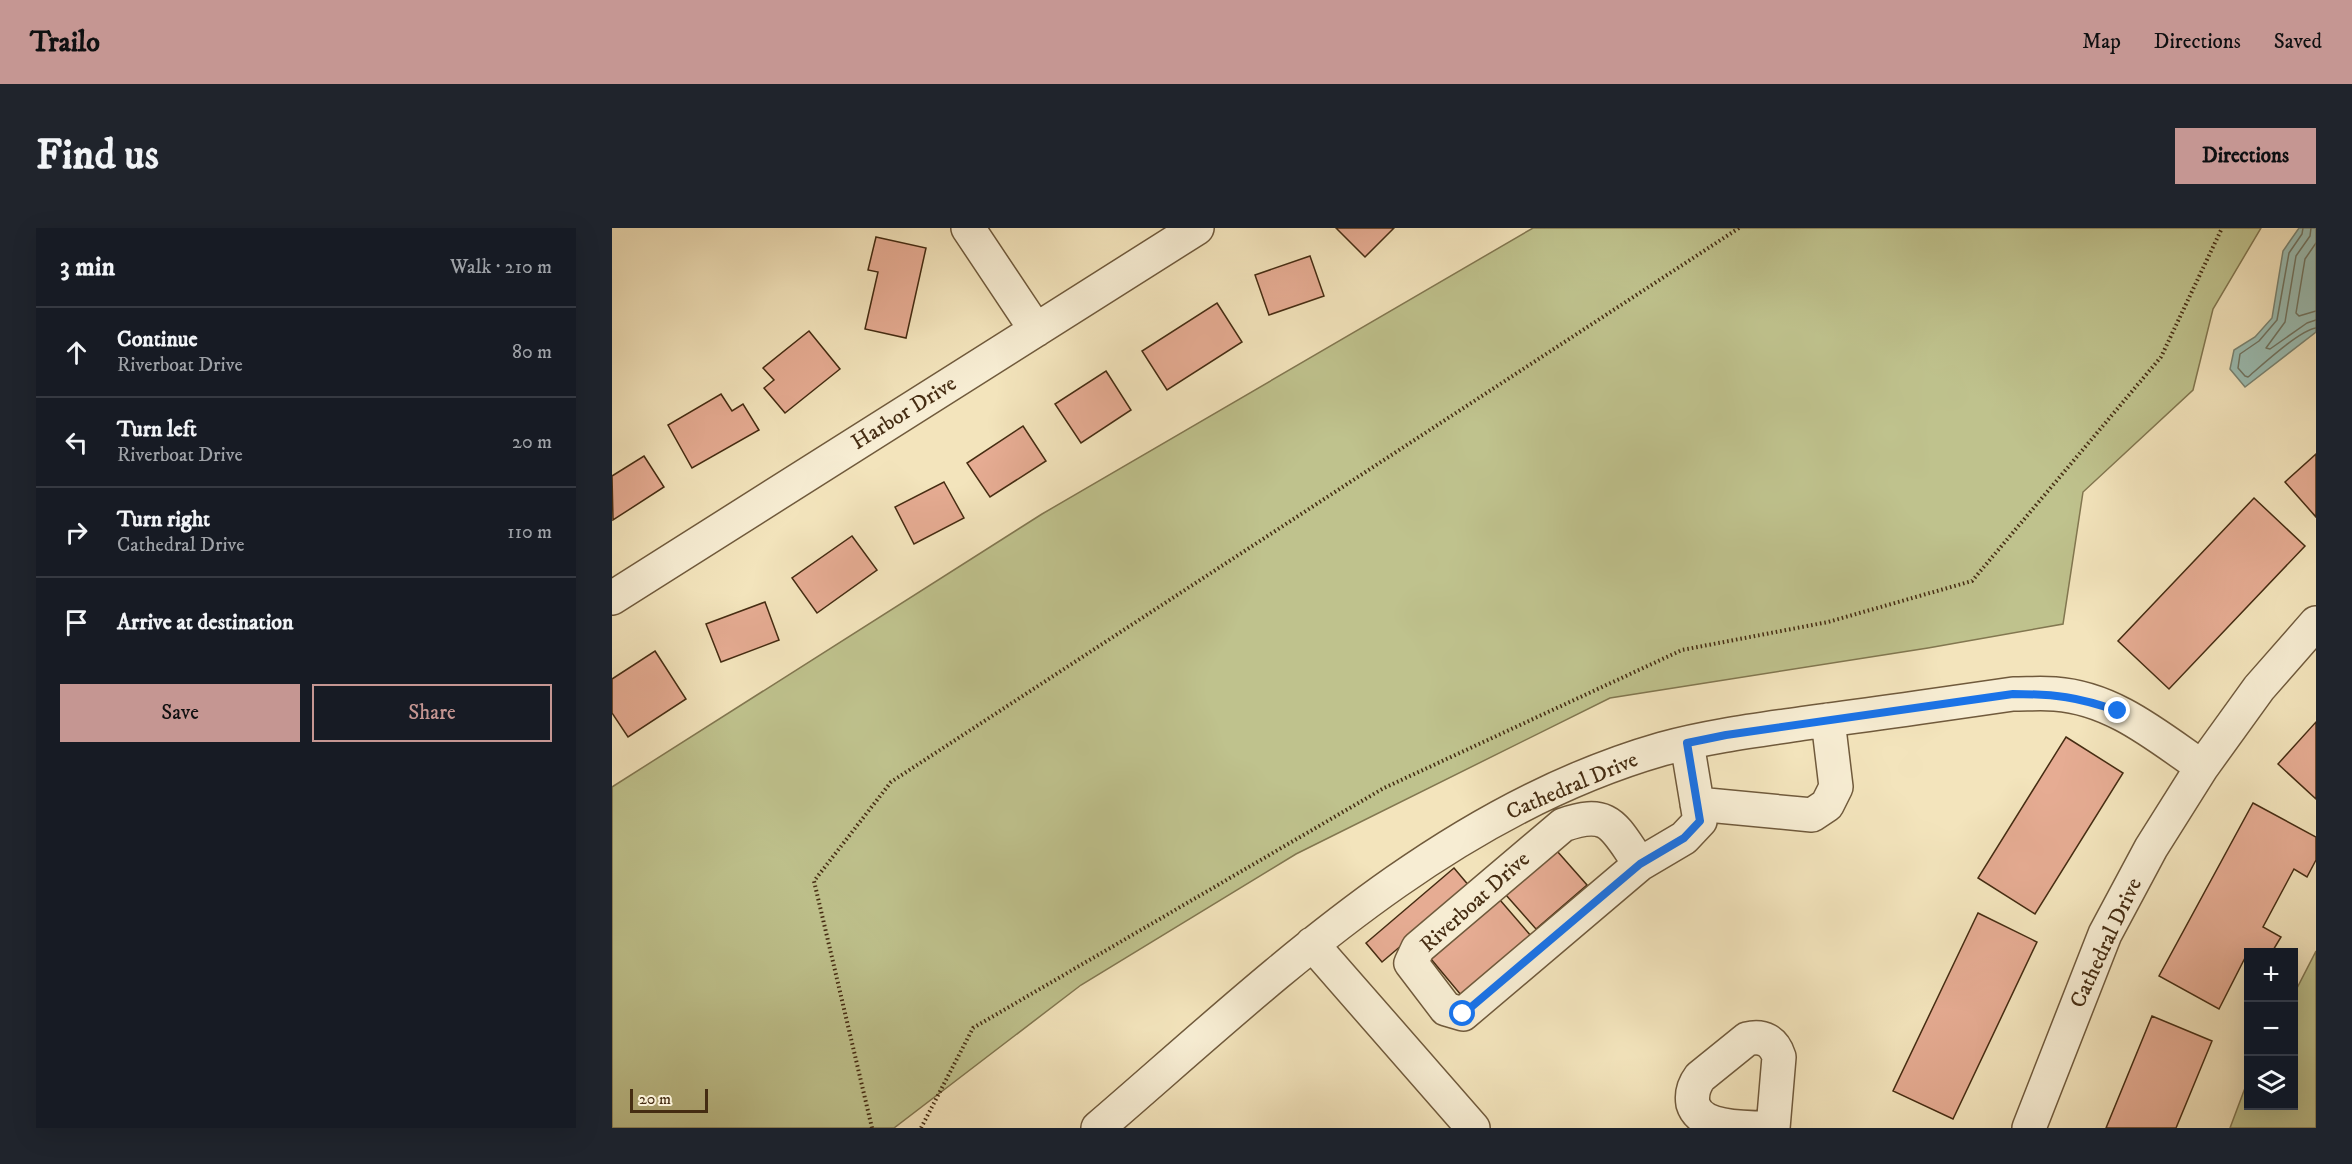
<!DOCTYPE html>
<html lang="en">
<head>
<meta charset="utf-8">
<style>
  body { margin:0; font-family:"IM FELL DW Pica",serif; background:#20242c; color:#f1f3f6 }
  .controls { position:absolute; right:18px; bottom:18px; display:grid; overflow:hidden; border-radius:0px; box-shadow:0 6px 24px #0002 }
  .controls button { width:54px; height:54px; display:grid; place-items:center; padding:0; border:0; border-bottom:2px solid #363941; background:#171b24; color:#f1f3f6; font:30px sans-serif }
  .scale { position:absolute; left:18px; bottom:15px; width:78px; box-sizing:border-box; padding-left:6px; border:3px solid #452c12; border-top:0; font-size:16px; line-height:21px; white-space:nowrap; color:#452c12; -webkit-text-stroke:4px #f7edd3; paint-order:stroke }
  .stop { position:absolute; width:18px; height:18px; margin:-14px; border:4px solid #1a73e8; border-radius:50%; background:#fff }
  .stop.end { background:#1a73e8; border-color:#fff; box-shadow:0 2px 6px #0008 }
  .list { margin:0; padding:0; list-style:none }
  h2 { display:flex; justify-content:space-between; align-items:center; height:78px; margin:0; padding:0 24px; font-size:26px }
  h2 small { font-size:20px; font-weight:400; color:#9ea1a6 }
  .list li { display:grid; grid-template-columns:39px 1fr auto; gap:18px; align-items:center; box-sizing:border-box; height:90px; padding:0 24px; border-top:2px solid #363941 }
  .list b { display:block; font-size:22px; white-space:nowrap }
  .list p { margin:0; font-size:20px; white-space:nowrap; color:#9ea1a6 }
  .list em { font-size:20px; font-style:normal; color:#9ea1a6 }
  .actions { display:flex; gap:12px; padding:18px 24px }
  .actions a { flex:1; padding:14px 0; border:2px solid #c59692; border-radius:0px; text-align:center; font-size:21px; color:#c59692 }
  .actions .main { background:#c59692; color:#111 }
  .icon { flex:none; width:33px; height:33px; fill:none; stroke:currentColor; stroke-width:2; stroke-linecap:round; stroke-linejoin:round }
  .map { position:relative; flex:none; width:1704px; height:900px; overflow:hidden; border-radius:0px }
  header { display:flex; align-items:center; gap:36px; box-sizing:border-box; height:84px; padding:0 30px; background:#c59692; color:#111 }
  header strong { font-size:28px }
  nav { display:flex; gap:33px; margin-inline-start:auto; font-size:21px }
  .intro { display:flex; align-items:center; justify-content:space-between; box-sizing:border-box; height:144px; padding:0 36px }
  h1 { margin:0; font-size:42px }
  .button { padding:15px 27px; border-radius:0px; background:#c59692; color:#111; font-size:21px; font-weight:700 }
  main { display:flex; gap:36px; padding:0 36px }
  aside { flex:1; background:#171b24; border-radius:0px; box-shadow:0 6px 24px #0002 }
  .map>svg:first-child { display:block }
  .green { fill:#bfc28d; stroke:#827750; stroke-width:1.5 }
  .water { fill:#9bbeb4; stroke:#798473; stroke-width:1.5 }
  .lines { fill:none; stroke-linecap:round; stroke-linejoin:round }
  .shore { stroke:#707563; stroke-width:1.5 }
  .building { fill:#e6ac93; stroke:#452c12; stroke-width:1.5 }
  .minor-casing { stroke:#705a3c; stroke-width:36 }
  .path { stroke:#452c12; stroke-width:4; stroke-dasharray:1.5 3; stroke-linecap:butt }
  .minor { stroke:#f7edd3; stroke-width:33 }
  .route { stroke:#1a73e8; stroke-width:8 }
  .labels { text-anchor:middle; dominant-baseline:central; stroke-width:4.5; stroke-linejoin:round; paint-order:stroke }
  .street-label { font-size:22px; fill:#452c12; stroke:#f7edd3 }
</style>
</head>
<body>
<header>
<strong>Trailo</strong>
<nav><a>Map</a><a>Directions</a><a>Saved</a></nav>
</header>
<div class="intro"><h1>Find us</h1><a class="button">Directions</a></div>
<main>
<aside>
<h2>3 min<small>Walk · 210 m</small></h2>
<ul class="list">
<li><svg class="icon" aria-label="ahead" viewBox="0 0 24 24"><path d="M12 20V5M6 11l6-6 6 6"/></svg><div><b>Continue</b><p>Riverboat Drive</p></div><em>80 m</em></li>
<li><svg class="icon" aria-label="left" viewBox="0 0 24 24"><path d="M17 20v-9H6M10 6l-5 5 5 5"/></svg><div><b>Turn left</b><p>Riverboat Drive</p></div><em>20 m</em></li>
<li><svg class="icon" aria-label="right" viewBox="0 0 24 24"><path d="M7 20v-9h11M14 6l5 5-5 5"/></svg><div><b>Turn right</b><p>Cathedral Drive</p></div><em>110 m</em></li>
<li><svg class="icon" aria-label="arrive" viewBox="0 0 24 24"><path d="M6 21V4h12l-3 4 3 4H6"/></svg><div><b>Arrive at destination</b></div></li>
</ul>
<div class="actions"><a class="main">Save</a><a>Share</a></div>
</aside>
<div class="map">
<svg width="1704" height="900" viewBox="0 0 1704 900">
  <rect width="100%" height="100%" fill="#f3e4bc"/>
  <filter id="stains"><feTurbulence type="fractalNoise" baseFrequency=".00333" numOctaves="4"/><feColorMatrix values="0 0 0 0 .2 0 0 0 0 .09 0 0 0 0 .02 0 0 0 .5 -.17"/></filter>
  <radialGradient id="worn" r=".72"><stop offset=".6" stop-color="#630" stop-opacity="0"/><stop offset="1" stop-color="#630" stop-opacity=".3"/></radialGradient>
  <path class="green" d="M 921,0 L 1649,0 L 1601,81 L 1581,162 L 1471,264 L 1451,396 L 1316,420 L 998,470 L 684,626 L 469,757 L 282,900 L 0,900 L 0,559 L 430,286 Z
    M 1704,723 L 1704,900 L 1618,900 L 1636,852 L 1636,878 L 1682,878 L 1682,766 Z"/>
  <path class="water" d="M 1687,0 L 1704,0 L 1704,104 L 1633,159 L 1618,141 L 1622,122 L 1643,109 L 1660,90 L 1671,23 Z"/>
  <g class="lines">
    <path class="shore" d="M 1691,0 L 1690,6 L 1677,25 L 1665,92 L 1647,113 L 1628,126 L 1626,140 L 1633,148 L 1636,149 C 1650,137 1688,102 1704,100
      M 1699,0 L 1698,8 L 1684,28 L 1673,94 L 1654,120 L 1658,121 L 1695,95 L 1704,92
      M 1704,15 L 1693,31 L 1684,85 L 1687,88 L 1704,83"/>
  </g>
  <path class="building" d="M 724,0 L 782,0 L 753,29 Z
    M 264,9 L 314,20 L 294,110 L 253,101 L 266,44 L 256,42 Z
    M 698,28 L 712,68 L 657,87 L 643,47 Z
    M 605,75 L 630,114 L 555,162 L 530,123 Z
    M 197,103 L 228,141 L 173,185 L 152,160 L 162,152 L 151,140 Z
    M 494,143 L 519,182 L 469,215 L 443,176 Z
    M 109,166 L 120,183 L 131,176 L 147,202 L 80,240 L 56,197 Z
    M 411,198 L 434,233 L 378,269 L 355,235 Z
    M 1704,226 L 1704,289 L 1673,254 Z
    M 32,228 L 52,259 L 1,292 L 0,248 Z
    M 332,254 L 352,290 L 302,316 L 283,279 Z
    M 1642,270 L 1693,318 L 1557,461 L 1506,413 Z
    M 240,308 L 265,342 L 205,385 L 180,350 Z
    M 153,374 L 167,412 L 109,434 L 94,396 Z
    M 43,423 L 74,471 L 16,509 L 0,485 L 0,451 Z
    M 1704,494 L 1704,571 L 1666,536 Z
    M 1454,509 L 1511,545 L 1423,686 L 1366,650 Z
    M 1641,575 L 1704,609 L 1704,632 L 1695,649 L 1682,641 L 1651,699 L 1669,709 L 1660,724 L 1643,724 L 1639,722 L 1636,724 L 1607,781 L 1547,748 Z
    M 945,623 L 975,657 L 924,701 L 894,667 Z
    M 842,640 L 858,659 L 770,734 L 754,715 Z
    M 888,672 L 919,708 L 849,767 L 819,731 Z
    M 1366,685 L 1425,714 L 1341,891 L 1281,863 Z
    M 1540,788 L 1600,813 L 1564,900 L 1494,900 Z"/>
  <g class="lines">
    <defs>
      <path id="minor" d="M 356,0 L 424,102
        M 0,370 L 585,0
        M 1085,576 L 1200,587 L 1215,577 L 1224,559 L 1216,492
        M 1028,636 C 1002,600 999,580 951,597 L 806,720 L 799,735 L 834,781 L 851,786 L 1028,636 L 1072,610 L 1088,593 L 1075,515
        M 700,716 L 861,900
        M 486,900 C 657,753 827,585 1050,521 C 1097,508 1146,502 1194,495 C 1263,486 1332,476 1401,466 C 1415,466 1429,465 1443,466 C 1500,470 1544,507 1590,539
        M 1156,900 C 1131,900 1088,900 1081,876 C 1079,865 1082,857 1088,849 L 1135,811 C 1151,807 1162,813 1167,829 L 1161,900
        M 1417,900 L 1493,706 L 1539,620 L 1590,539 L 1647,460 L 1704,395"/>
    </defs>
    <use href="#minor" class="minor-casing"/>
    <path class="path" d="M 260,900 L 202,653 L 279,554 L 1127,0
      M 309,900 L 361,800 L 772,560 L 1070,422 L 1216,394 L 1360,353 L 1549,129 L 1610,0"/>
    <use href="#minor" class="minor"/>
  </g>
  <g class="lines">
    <path class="route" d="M 851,786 L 1028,636 L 1072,610 L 1088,593 L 1075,515 L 1114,507 L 1401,466 C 1443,466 1466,469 1506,483"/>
  </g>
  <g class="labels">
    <g class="street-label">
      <text transform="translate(292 185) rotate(-32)">Harbor Drive</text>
      <text transform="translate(960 558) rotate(-23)">Cathedral Drive</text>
      <text transform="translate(863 674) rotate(-42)">Riverboat Drive</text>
      <text transform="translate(1494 715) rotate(-65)">Cathedral Drive</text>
    </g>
  </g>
  <rect width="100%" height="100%" filter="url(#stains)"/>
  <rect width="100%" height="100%" fill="url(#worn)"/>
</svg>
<div class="controls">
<button>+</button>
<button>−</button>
<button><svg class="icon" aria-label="layers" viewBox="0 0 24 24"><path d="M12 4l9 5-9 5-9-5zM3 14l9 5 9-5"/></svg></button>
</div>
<div class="scale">20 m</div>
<div class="stop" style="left:851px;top:786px"></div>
<div class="stop end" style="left:1506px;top:483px"></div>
</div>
</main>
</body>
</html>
